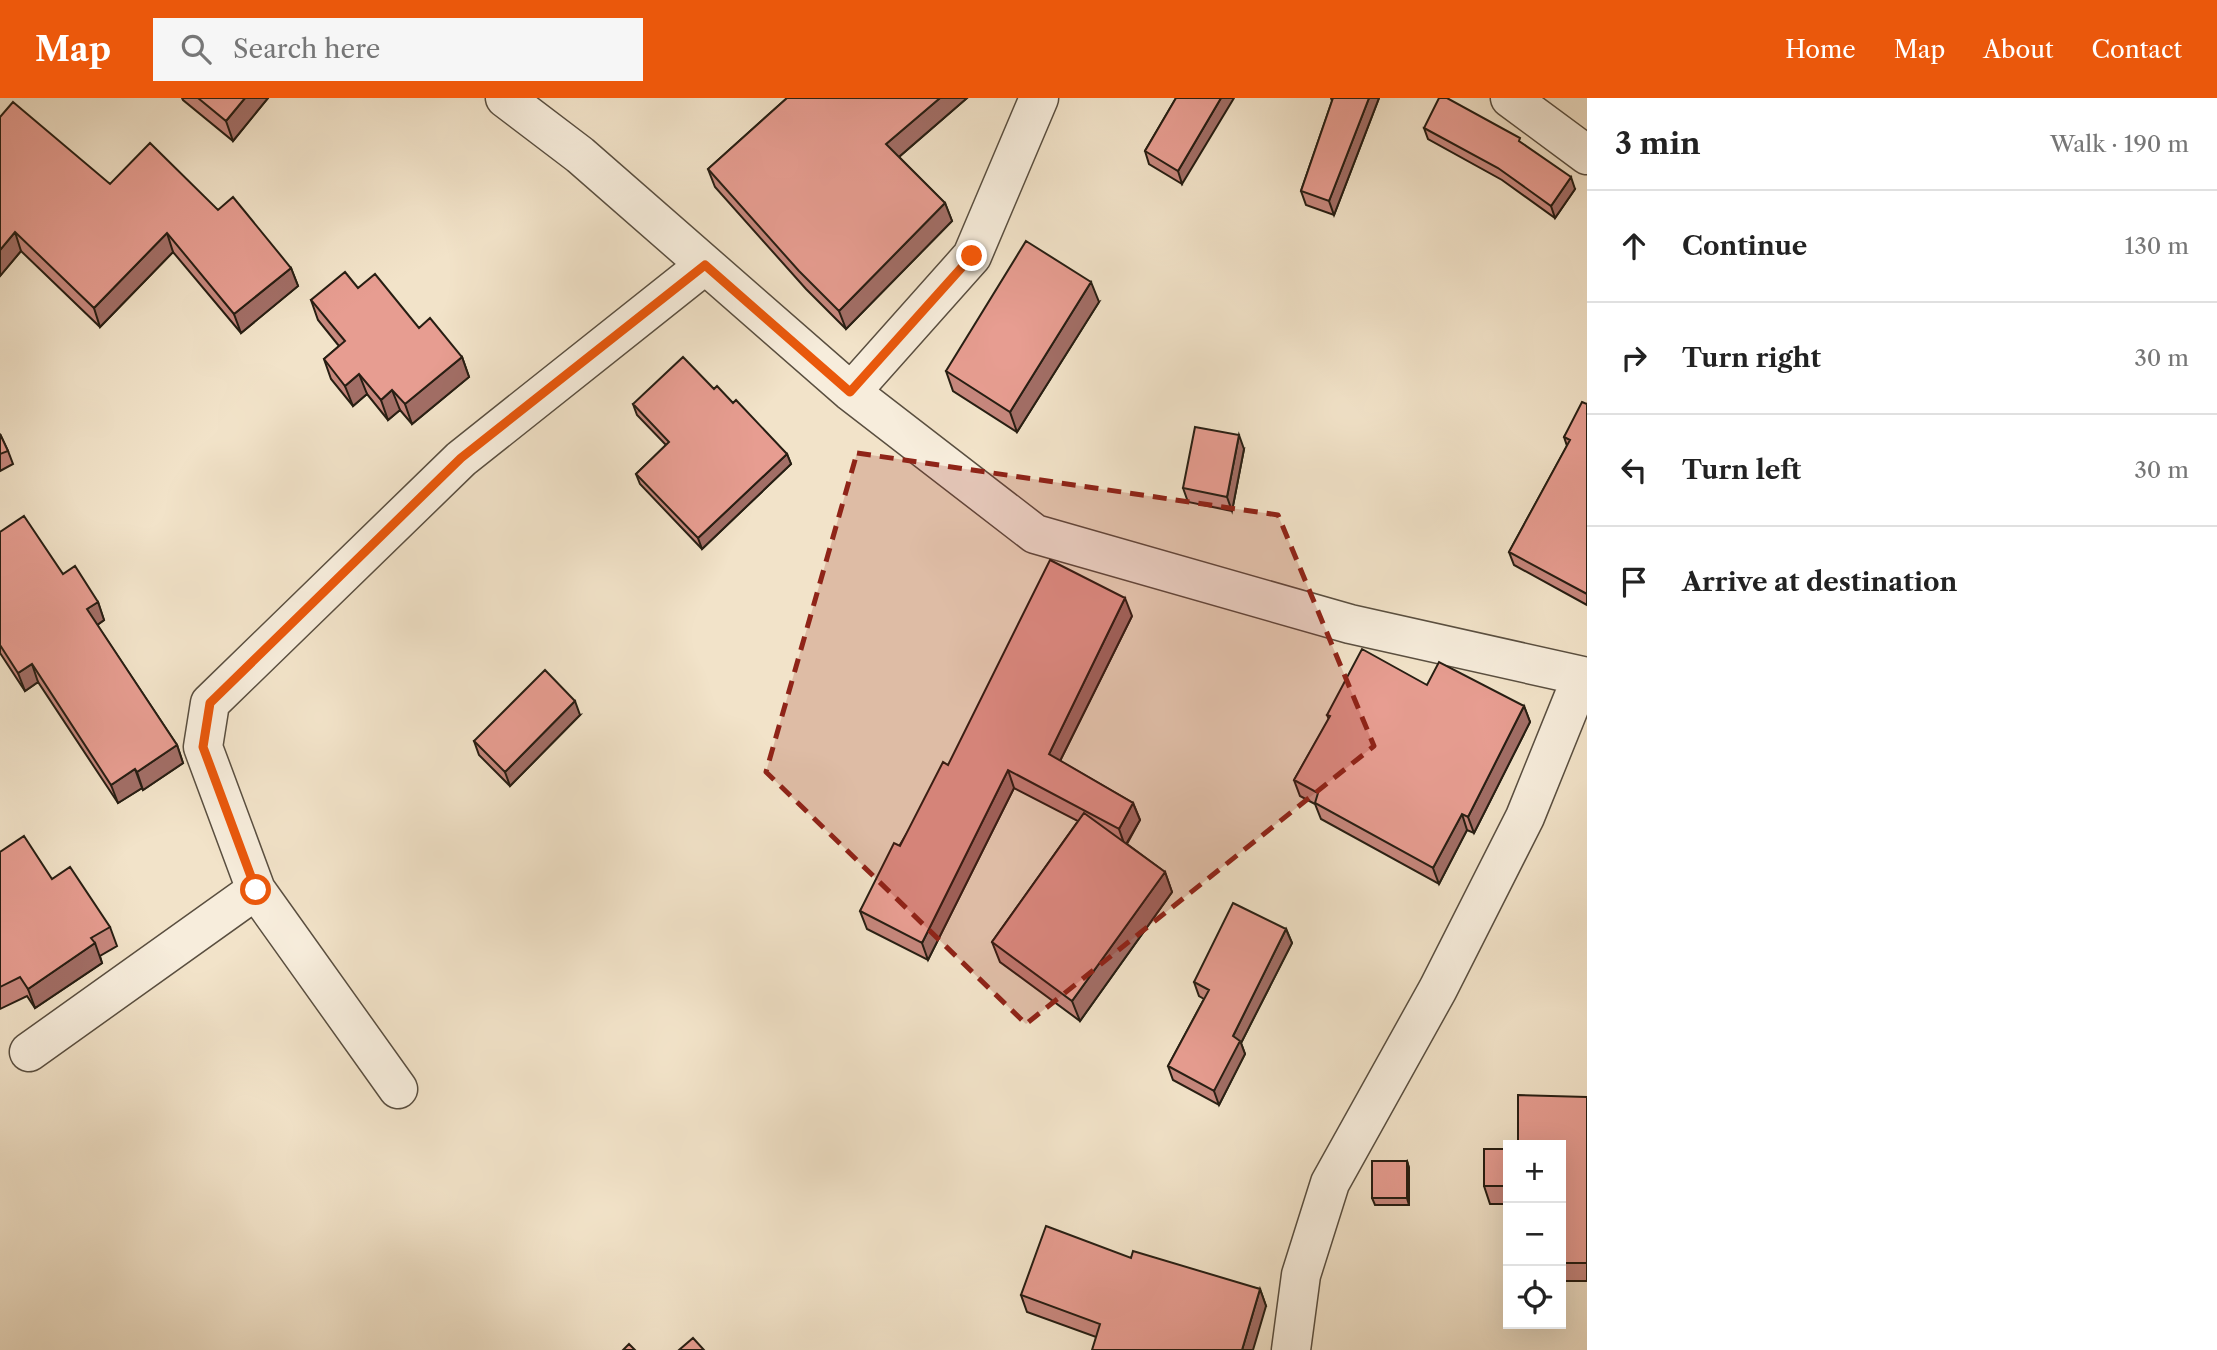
<!DOCTYPE html>
<html lang="en">
<head>
<meta charset="utf-8">
<style>
  body { margin:0; font-family:"Libre Caslon Text",serif; background:#f6f6f6; color:#222 }
  .controls { position:absolute; right:21px; bottom:21px; display:grid; overflow:hidden; border-radius:0px; box-shadow:0 7px 28px #0002 }
  .controls button { width:63px; height:63px; display:grid; place-items:center; padding:0; border:0; border-bottom:2px solid #e0e0e0; background:#fff; color:#222; font:35px sans-serif }
  .stop { position:absolute; width:21px; height:21px; margin:-16px; border:5px solid #ea580c; border-radius:50%; background:#fff }
  .stop.end { background:#ea580c; border-color:#fff; box-shadow:0 2px 7px #0008 }
  .list { margin:0; padding:0; list-style:none }
  h2 { display:flex; justify-content:space-between; align-items:center; height:91px; margin:0; padding:0 28px; font-size:30px }
  h2 small { font-size:23px; font-weight:400; color:#767676 }
  .list li { display:grid; grid-template-columns:46px 1fr auto; gap:21px; align-items:center; box-sizing:border-box; height:112px; padding:0 28px; border-top:2px solid #e0e0e0 }
  .list b { display:block; font-size:26px; white-space:nowrap }
  .list em { font-size:23px; font-style:normal; color:#767676 }
  .icon { flex:none; width:38px; height:38px; fill:none; stroke:currentColor; stroke-width:2; stroke-linecap:round; stroke-linejoin:round }
  .map { position:relative; flex:none; width:1587px; height:1252px; overflow:hidden }
  header { display:flex; align-items:center; gap:42px; box-sizing:border-box; height:98px; padding:0 35px; background:#ea580c; color:#fff }
  header strong { font-size:33px }
  nav { display:flex; gap:38px; margin-inline-start:auto; font-size:24px }
  .search { width:490px; height:63px; background:#f6f6f6; display:flex; align-items:center; gap:18px; box-sizing:border-box; padding:0 24px; border-radius:0px; color:#767676; font-size:26px }
  main { display:flex }
  aside { flex:1; background:#fff }
  .map>svg:first-child { display:block }
  .lines { fill:none; stroke-linecap:round; stroke-linejoin:round }
  .minor-casing { stroke:#5a4f40; stroke-width:41 }
  .minor { stroke:#f7eddc; stroke-width:38 }
  .wall { fill:#c7877d; stroke:#271e13; stroke-width:2 }
  .shaded-wall { fill:#a26e66; stroke:#271e13; stroke-width:2 }
  .building { fill:#e79d91; stroke:#271e13; stroke-width:2 }
  .route { stroke:#ea580c; stroke-width:9 }
  .marked { fill:#8f2418; fill-opacity:0.2; stroke:#8f2418; stroke-width:5; stroke-dasharray:14 9; stroke-linejoin:round }
</style>
</head>
<body>
<header>
<strong>Map</strong>
<div class="search"><svg class="icon" aria-label="search" viewBox="0 0 24 24"><circle cx="10" cy="10" r="6"/><path d="M15 15l6 6"/></svg>Search here</div>
<nav><a>Home</a><a>Map</a><a>About</a><a>Contact</a></nav>
</header>
<main>
<div class="map">
<svg width="1587" height="1252" viewBox="0 0 1587 1252">
  <rect width="100%" height="100%" fill="#f2e3c9"/>
  <filter id="stains"><feTurbulence type="fractalNoise" baseFrequency=".00286" numOctaves="4"/><feColorMatrix values="0 0 0 0 .2 0 0 0 0 .09 0 0 0 0 .02 0 0 0 .5 -.17"/></filter>
  <radialGradient id="worn" r=".72"><stop offset=".6" stop-color="#630" stop-opacity="0"/><stop offset="1" stop-color="#630" stop-opacity=".3"/></radialGradient>
  <g class="lines">
    <defs>
      <path id="minor" d="M 505,0 L 580,57 L 851,294 L 1035,436 L 1350,526 L 1587,579
        M 1510,0 L 1587,57
        M 851,294 L 972,158 L 1039,0
        M 29,954 L 256,792
        M 398,991 L 256,792 L 203,649 L 210,605 L 461,361 L 705,167
        M 1291,1252 L 1301,1177 L 1330,1085 L 1438,891 L 1525,719 L 1582,578"/>
    </defs>
    <use href="#minor" class="minor-casing"/>
    <use href="#minor" class="minor"/>
  </g>
  <path class="wall" d="M 182,0 L 268,0 L 233,43 L 183,2 Z
    M 787,0 L 967,0 L 899,59 L 945,105 L 952,123 L 846,231 L 806,191 L 715,89 L 708,71 Z
    M 1176,0 L 1182,86 L 1149,66 L 1145,53 Z
    M 1331,0 L 1379,0 L 1334,117 L 1306,107 L 1301,93 L 1332,3 Z
    M 0,19 L 110,86 L 218,112 L 291,170 L 298,188 L 241,235 L 173,154 L 100,229 L 21,153 L 0,178 Z
    M 1424,30 L 1523,46 L 1575,91 L 1555,120 L 1502,82 L 1428,41 Z
    M 358,190 L 462,259 L 469,279 L 412,326 L 400,312 L 388,322 L 367,296 L 353,308 L 331,281 L 324,261 L 339,248 L 318,222 L 311,202 Z
    M 1099,204 L 1017,334 L 953,293 L 946,273 Z
    M 714,291 L 733,305 L 787,356 L 791,366 L 702,451 L 640,386 L 636,376 L 666,347 L 637,317 L 633,306 Z
    M 1587,306 L 1587,507 L 1514,467 L 1509,454 L 1567,348 L 1564,339 Z
    M 0,336 L 8,353 L 13,366 L 0,373 Z
    M 1244,351 L 1232,413 L 1188,404 L 1183,390 Z
    M 0,434 L 63,476 L 98,504 L 104,522 L 97,527 L 177,647 L 183,665 L 143,692 L 142,690 L 118,705 L 38,584 L 25,593 L 0,555 Z
    M 1132,518 L 1060,663 L 1133,705 L 1140,722 L 1127,746 L 1165,774 L 1172,794 L 1080,923 L 1000,864 L 992,844 L 1078,723 L 1014,690 L 928,862 L 867,831 L 860,813 L 948,667 Z
    M 1427,587 L 1524,608 L 1530,624 L 1474,735 L 1467,732 L 1439,786 L 1321,721 L 1315,706 L 1300,698 L 1294,682 L 1329,621 L 1327,617 Z
    M 580,617 L 510,688 L 479,657 L 474,643 Z
    M 0,754 L 52,781 L 110,829 L 117,848 L 100,858 L 102,865 L 35,910 L 27,898 L 0,911 Z
    M 1286,831 L 1292,845 L 1241,945 L 1245,956 L 1219,1007 L 1173,982 L 1168,968 L 1204,901 L 1199,898 L 1194,884 Z
    M 1587,999 L 1587,1183 L 1561,1183 L 1561,1047 Z
    M 1508,1051 L 1508,1106 L 1490,1106 L 1484,1088 Z
    M 1407,1063 L 1409,1070 L 1409,1107 L 1375,1107 L 1372,1100 Z
    M 1131,1160 L 1260,1191 L 1266,1208 L 1096,1239 L 1027,1214 L 1021,1197 Z"/>
  <path class="shaded-wall" d="M 245,0 L 268,0 L 233,43 L 226,23 Z
    M 940,0 L 967,0 L 893,64 L 886,46 Z
    M 1221,0 L 1234,0 L 1182,86 L 1178,73 Z
    M 1369,0 L 1379,0 L 1334,117 L 1329,103 Z
    M 1571,79 L 1575,91 L 1555,120 L 1551,108 Z
    M 945,105 L 952,123 L 846,231 L 839,213 Z
    M 15,134 L 21,153 L 0,178 L 0,152 Z
    M 167,135 L 173,154 L 100,229 L 94,210 Z
    M 291,170 L 298,188 L 241,235 L 234,216 Z
    M 1091,184 L 1099,204 L 1017,334 L 1010,314 Z
    M 462,259 L 469,279 L 412,326 L 405,306 Z
    M 359,276 L 367,296 L 353,308 L 345,288 Z
    M 392,292 L 400,312 L 388,322 L 381,302 Z
    M 1239,337 L 1244,351 L 1232,413 L 1227,399 Z
    M 787,356 L 791,366 L 702,451 L 698,440 Z
    M 1125,500 L 1132,518 L 1055,673 L 1049,656 Z
    M 98,504 L 104,522 L 93,530 L 87,511 Z
    M 32,566 L 38,584 L 25,593 L 18,575 Z
    M 575,603 L 580,617 L 510,688 L 505,674 Z
    M 1524,608 L 1530,624 L 1474,735 L 1468,719 Z
    M 177,647 L 183,665 L 143,692 L 137,674 Z
    M 135,671 L 142,690 L 118,705 L 111,687 Z
    M 1008,672 L 1014,690 L 928,862 L 922,845 Z
    M 1133,705 L 1140,722 L 1125,748 L 1119,731 Z
    M 1462,716 L 1467,732 L 1439,786 L 1433,770 Z
    M 1165,774 L 1172,794 L 1080,923 L 1072,903 Z
    M 1286,831 L 1292,845 L 1241,945 L 1245,956 L 1219,1007 L 1214,993 L 1233,938 Z
    M 95,845 L 102,865 L 35,910 L 28,891 Z
    M 1407,1063 L 1409,1070 L 1409,1107 L 1407,1100 Z
    M 1260,1191 L 1266,1208 L 1253,1252 L 1242,1252 Z"/>
  <path class="building" d="M 198,0 L 245,0 L 226,23 Z
    M 787,0 L 940,0 L 886,46 L 945,105 L 839,213 L 799,173 L 708,71 Z
    M 1176,0 L 1221,0 L 1178,73 L 1145,53 Z
    M 1333,0 L 1369,0 L 1329,103 L 1301,93 Z
    M 1439,0 L 1447,0 L 1520,40 L 1519,43 L 1571,79 L 1551,108 L 1498,70 L 1424,30 Z
    M 13,4 L 110,86 L 150,45 L 218,112 L 233,99 L 291,170 L 234,216 L 167,135 L 94,210 L 15,134 L 0,152 L 0,19 Z
    M 1026,143 L 1091,184 L 1010,314 L 946,273 Z
    M 345,174 L 358,190 L 375,176 L 419,230 L 430,220 L 462,259 L 405,306 L 392,292 L 381,302 L 359,276 L 345,288 L 324,261 L 345,243 L 311,202 Z
    M 683,259 L 714,291 L 717,288 L 733,305 L 736,302 L 787,356 L 698,440 L 636,376 L 669,344 L 633,306 Z
    M 1582,304 L 1587,306 L 1587,496 L 1509,454 L 1570,342 L 1564,339 Z
    M 1195,329 L 1239,337 L 1227,399 L 1183,390 Z
    M 0,336 L 8,353 L 0,356 Z
    M 24,418 L 63,476 L 75,468 L 98,504 L 87,511 L 177,647 L 137,674 L 135,671 L 111,687 L 32,566 L 18,575 L 0,547 L 0,434 Z
    M 1050,462 L 1125,500 L 1049,656 L 1133,705 L 1119,731 L 1008,672 L 922,845 L 860,813 L 894,745 L 900,748 L 943,664 L 948,667 Z
    M 1362,551 L 1427,587 L 1439,564 L 1524,608 L 1468,719 L 1462,716 L 1433,770 L 1315,705 L 1318,695 L 1294,682 L 1330,618 L 1327,617 Z
    M 545,572 L 575,603 L 505,674 L 474,643 Z
    M 1084,715 L 1165,774 L 1072,903 L 992,844 Z
    M 24,738 L 52,781 L 70,769 L 110,829 L 91,840 L 95,845 L 28,891 L 20,879 L 0,889 L 0,754 Z
    M 1233,805 L 1286,831 L 1233,938 L 1240,943 L 1214,993 L 1168,968 L 1209,892 L 1194,884 Z
    M 1518,997 L 1587,999 L 1587,1165 L 1561,1165 L 1561,1047 L 1518,1047 Z
    M 1484,1051 L 1508,1051 L 1508,1088 L 1484,1088 Z
    M 1372,1063 L 1407,1063 L 1407,1100 L 1372,1100 Z
    M 1046,1128 L 1131,1160 L 1133,1153 L 1260,1191 L 1242,1252 L 1092,1252 L 1100,1226 L 1021,1197 Z
    M 693,1240 L 704,1252 L 679,1252 Z
    M 629,1246 L 635,1252 L 623,1252 Z"/>
  <g class="lines">
    <path class="route" d="M 256,792 L 203,649 L 210,605 L 461,360 L 705,167 L 850,294 L 972,158"/>
  </g>
  <path class="marked" d="M 857,355 L 1278,417 L 1374,648 L 1026,926 L 766,674 Z"/>
  <rect width="100%" height="100%" filter="url(#stains)"/>
  <rect width="100%" height="100%" fill="url(#worn)"/>
</svg>
<div class="controls">
<button>+</button>
<button>−</button>
<button><svg class="icon" aria-label="locate" viewBox="0 0 24 24"><circle cx="12" cy="12" r="6"/><path d="M12 2v4M12 18v4M2 12h4M18 12h4"/></svg></button>
</div>
<div class="stop" style="left:256px;top:792px"></div>
<div class="stop end" style="left:972px;top:158px"></div>
</div>
<aside>
<h2>3 min<small>Walk · 190 m</small></h2>
<ul class="list">
<li><svg class="icon" aria-label="ahead" viewBox="0 0 24 24"><path d="M12 20V5M6 11l6-6 6 6"/></svg><div><b>Continue</b></div><em>130 m</em></li>
<li><svg class="icon" aria-label="right" viewBox="0 0 24 24"><path d="M7 20v-9h11M14 6l5 5-5 5"/></svg><div><b>Turn right</b></div><em>30 m</em></li>
<li><svg class="icon" aria-label="left" viewBox="0 0 24 24"><path d="M17 20v-9H6M10 6l-5 5 5 5"/></svg><div><b>Turn left</b></div><em>30 m</em></li>
<li><svg class="icon" aria-label="arrive" viewBox="0 0 24 24"><path d="M6 21V4h12l-3 4 3 4H6"/></svg><div><b>Arrive at destination</b></div></li>
</ul>
</aside>
</main>
</body>
</html>
